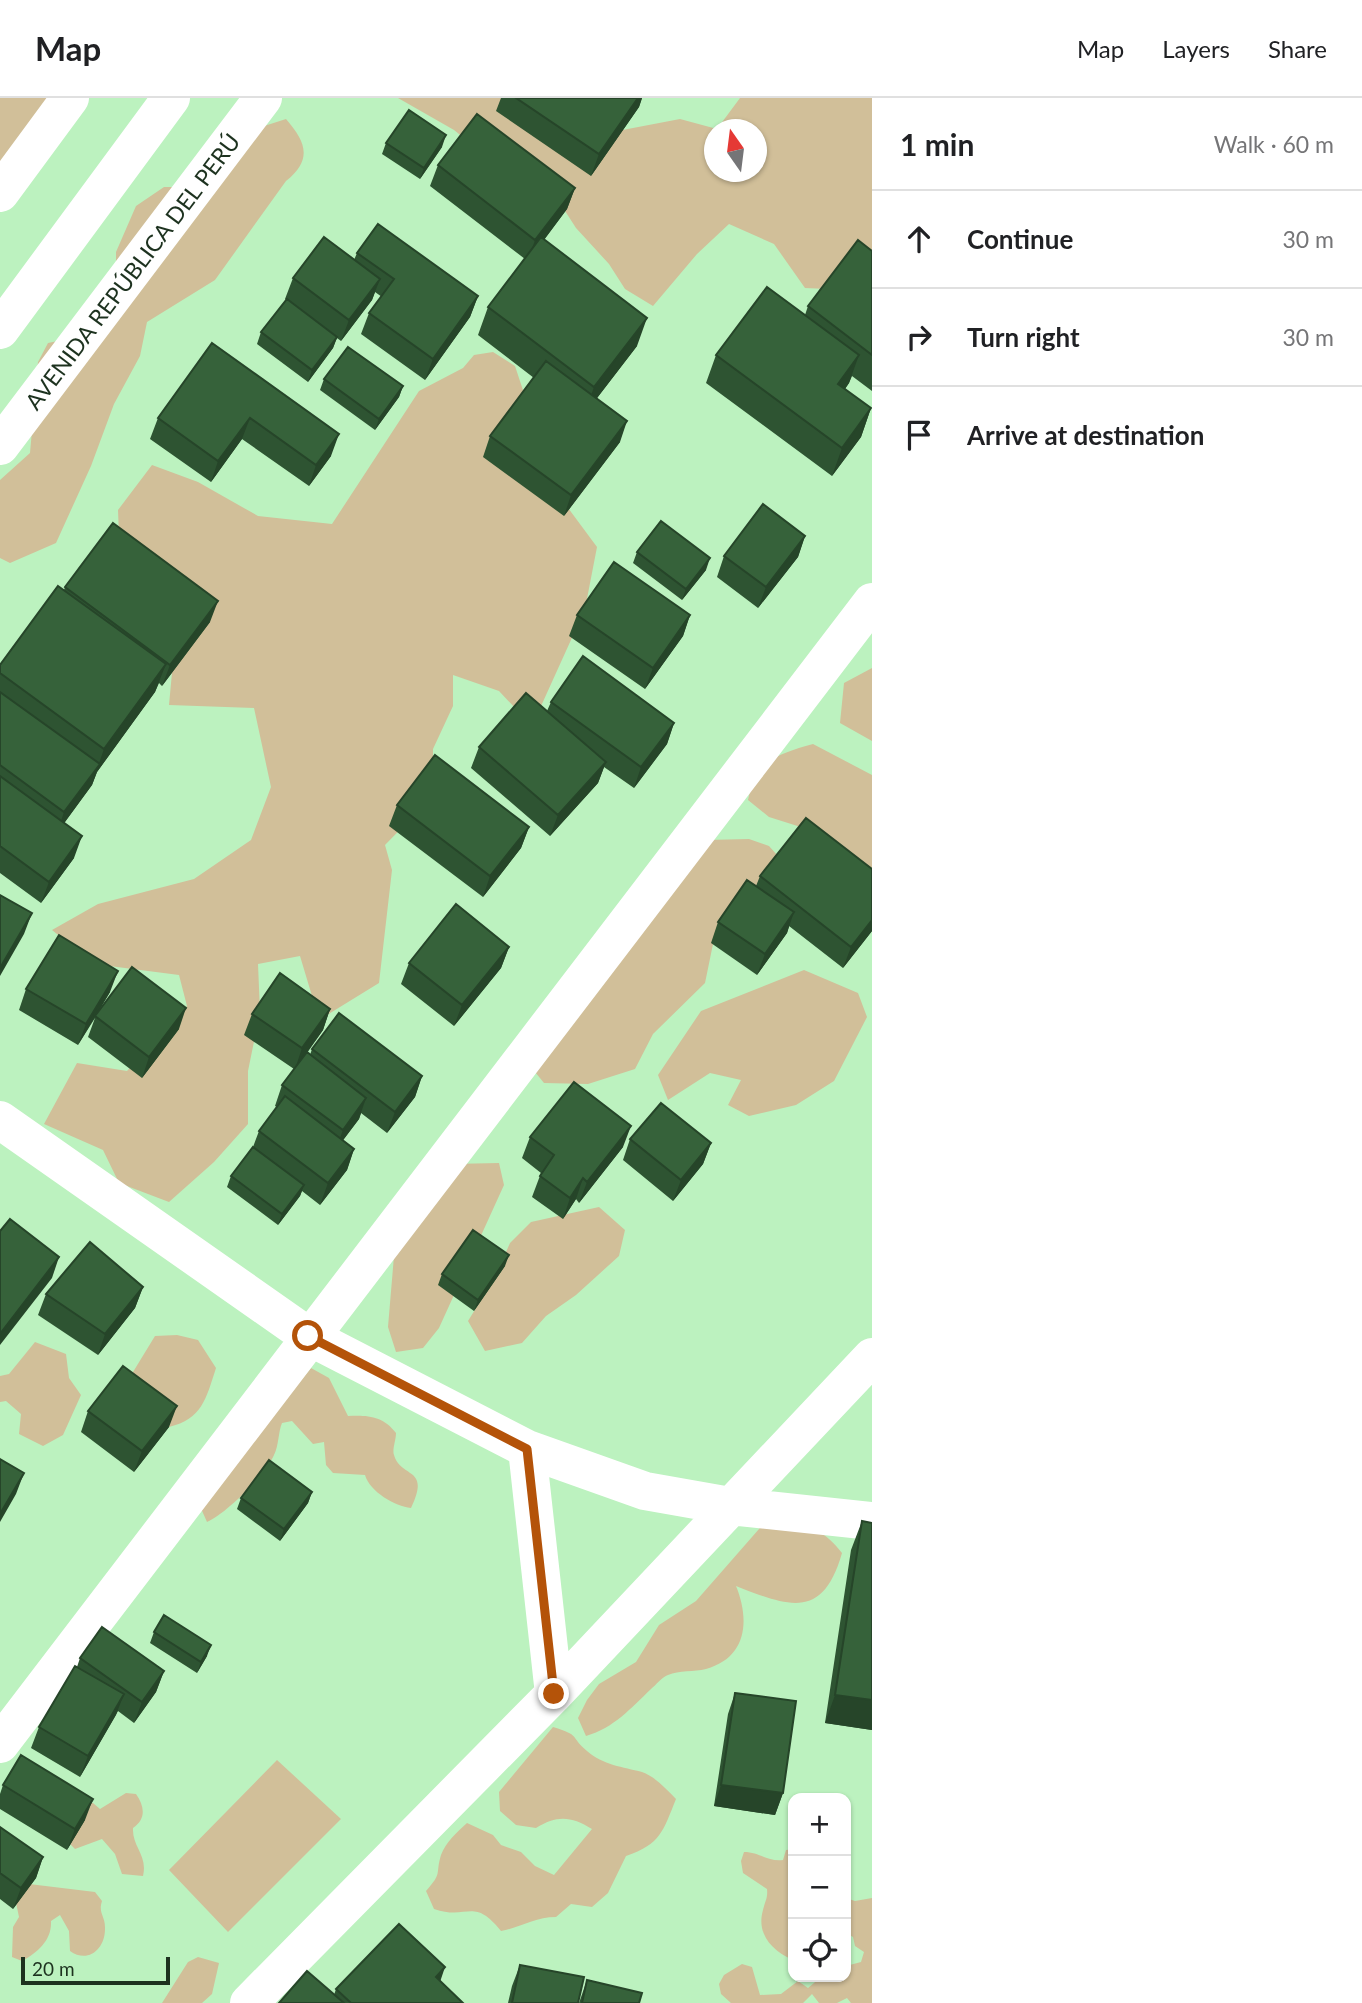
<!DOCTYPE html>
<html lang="en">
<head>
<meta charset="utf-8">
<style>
  body { margin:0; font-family:Lato,sans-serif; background:#f6f6f6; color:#202124 }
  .controls { position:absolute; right:21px; bottom:21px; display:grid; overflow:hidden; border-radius:14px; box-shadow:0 2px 5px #0004 }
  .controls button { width:63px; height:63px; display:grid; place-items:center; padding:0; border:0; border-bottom:2px solid #e0e0e0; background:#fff; color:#202124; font:35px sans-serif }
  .compass { position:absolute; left:704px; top:21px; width:63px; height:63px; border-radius:50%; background:#fff; box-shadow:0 2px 5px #0004; rotate:346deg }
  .scale { position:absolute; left:21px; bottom:18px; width:149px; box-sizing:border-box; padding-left:7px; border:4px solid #1d321f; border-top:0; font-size:19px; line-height:24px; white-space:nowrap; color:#1d321f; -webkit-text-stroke:5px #bcf2bf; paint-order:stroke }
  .stop { position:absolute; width:21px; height:21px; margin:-16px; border:5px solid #b45309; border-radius:50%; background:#fff }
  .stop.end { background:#b45309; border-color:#fff; box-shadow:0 2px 7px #0008 }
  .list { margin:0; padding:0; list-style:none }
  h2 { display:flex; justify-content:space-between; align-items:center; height:91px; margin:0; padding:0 28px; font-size:30px }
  h2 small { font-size:23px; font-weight:400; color:#757577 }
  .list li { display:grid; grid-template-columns:46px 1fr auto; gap:21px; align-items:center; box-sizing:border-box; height:98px; padding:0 28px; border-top:2px solid #e0e0e0 }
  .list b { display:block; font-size:26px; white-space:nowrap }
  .list em { font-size:23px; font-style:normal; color:#757577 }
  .icon { flex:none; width:38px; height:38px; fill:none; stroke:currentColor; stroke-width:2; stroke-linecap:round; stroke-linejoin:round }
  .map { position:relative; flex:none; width:872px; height:1905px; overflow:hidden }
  header { display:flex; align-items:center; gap:42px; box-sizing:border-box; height:98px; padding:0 35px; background:#fff; border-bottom:2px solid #e0e0e0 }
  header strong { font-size:33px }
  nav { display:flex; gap:38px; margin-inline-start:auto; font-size:24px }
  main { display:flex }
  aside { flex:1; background:#fff }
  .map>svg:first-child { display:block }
  .green { fill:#d1bf99 }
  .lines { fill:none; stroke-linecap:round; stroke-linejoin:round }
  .minor { stroke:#fff; stroke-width:38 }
  .tertiary { stroke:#fff; stroke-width:38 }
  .trunk { stroke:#fff; stroke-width:38 }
  .wall { fill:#2e5432 }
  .shaded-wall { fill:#264529 }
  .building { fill:#36623a; stroke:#264529; stroke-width:2 }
  .route { stroke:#b45309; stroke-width:9 }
  .labels { text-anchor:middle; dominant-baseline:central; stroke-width:7; stroke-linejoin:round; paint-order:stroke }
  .street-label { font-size:23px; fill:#1d321f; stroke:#bcf2bf }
</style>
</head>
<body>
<header>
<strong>Map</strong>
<nav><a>Map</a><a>Layers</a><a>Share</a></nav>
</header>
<main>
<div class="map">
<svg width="872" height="1905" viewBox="0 0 872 1905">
  <rect width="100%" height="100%" fill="#bcf2bf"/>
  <path class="green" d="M 0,0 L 50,0 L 0,89 Z
    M 398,0 L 521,0 L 586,39 L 680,21 L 717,31 L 715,74 L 757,74 L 757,32 L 717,31 L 740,0 L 872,0 L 872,193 L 805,190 L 774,146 L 729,126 L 697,156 L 653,208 L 625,191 L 609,166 L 576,130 L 558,102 L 496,66 L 454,32 Z
    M 286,21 C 307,45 312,62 286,83 L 215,182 L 147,224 L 140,258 L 114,306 L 91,368 L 56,445 L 10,465 L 0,460 L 0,382 L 30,355 L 38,264 L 48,245 L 97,235 L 116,208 L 116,154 L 136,108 L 164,89 L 196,89 L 258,30 Z
    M 493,254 L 515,268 L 557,395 L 597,449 L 585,511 L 532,628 L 499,593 L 453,577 L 453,608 L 433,651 L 433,698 L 385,747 L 392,772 L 379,885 L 327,917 L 312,898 L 300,858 L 258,866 L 260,914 L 248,973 L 248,1026 L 214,1064 L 169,1104 L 119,1085 L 103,1052 L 44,1026 L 77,965 L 127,973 L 187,908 L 179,877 L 94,866 L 52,832 L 98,806 L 194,781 L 251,742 L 271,689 L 254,610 L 169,607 L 174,553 L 120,463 L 118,412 L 152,367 L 198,384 L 258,418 L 332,426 L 419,293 L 463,270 L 474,257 Z
    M 872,570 L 872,643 L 840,625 L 844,585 Z
    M 813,646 L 872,677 L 872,785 L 826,737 L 769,719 L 748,702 C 756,662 778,656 813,646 Z
    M 749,741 L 769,748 L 778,758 L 766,785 L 713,846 L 705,885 L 653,936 L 635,971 L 588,986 L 544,985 L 531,969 L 706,742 Z
    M 804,872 L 858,895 L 867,919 L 834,983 L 796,1007 L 749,1018 L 728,1007 L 741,982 L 710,975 L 668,1002 L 658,977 L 701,913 Z
    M 499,1065 L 504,1087 L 439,1230 L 423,1250 L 396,1254 L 388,1229 L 394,1158 L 451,1066 Z
    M 599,1109 L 625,1132 L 619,1158 L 576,1197 L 546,1218 L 522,1245 L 485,1253 L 468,1223 L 494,1181 L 510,1145 L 531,1124 Z
    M 177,1237 L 198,1242 L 216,1270 C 206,1301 202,1321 169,1329 L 142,1309 L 129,1294 L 133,1274 L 155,1238 Z
    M 35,1244 L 66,1256 L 69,1280 L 81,1297 L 63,1337 L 43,1348 L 19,1336 L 21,1316 L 6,1303 L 0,1304 L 0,1278 L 9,1276 Z
    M 311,1270 L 329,1280 L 348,1318 C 368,1317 383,1318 396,1335 C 396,1342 392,1352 394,1357 C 401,1381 431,1368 411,1410 C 395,1408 370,1394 365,1377 L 333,1375 L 326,1367 L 324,1344 L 313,1346 L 292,1323 L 282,1325 C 278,1335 279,1347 274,1357 C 265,1377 227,1415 207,1424 L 199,1406 Z
    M 766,1423 C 801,1427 819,1425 842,1455 C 823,1522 789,1509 736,1488 C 750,1522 747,1560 706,1571 C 694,1574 679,1572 668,1577 C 662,1579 656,1587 651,1591 C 631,1610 614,1630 586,1638 L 578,1620 L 587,1602 L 599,1586 L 636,1564 L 659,1527 L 696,1503 Z
    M 553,1629 C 582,1638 569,1638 587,1653 C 603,1667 623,1669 642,1674 C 656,1679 667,1692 676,1701 C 663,1733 661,1746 626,1758 L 608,1795 L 592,1809 L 571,1806 L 556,1819 C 535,1819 522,1829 501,1833 C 473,1798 468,1823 434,1811 L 426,1793 C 443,1774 435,1777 441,1757 C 446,1744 457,1734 467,1725 L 493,1737 L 501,1747 L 521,1754 L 535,1768 L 554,1777 L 592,1731 C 571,1718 557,1717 536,1730 L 516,1727 L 500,1713 L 499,1694 Z
    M 277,1662 L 341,1721 L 228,1834 L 169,1772 Z
    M 126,1695 L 136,1696 C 145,1709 146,1721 133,1730 C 132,1749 148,1757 143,1778 L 122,1776 L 115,1756 L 102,1741 L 75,1751 L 67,1743 L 82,1706 L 93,1705 L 100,1711 Z
    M 793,1751 L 793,1862 C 772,1853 756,1836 763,1812 C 765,1803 768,1800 767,1791 L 743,1775 L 741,1763 L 744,1754 C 759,1754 768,1764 783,1762 L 786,1752 Z
    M 29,1786 L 95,1794 L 102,1803 C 98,1815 105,1818 105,1829 C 106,1851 88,1866 70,1853 L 69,1833 L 60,1817 L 51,1823 C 52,1842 38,1854 22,1863 L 12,1859 L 13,1829 L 19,1819 L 15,1800 Z
    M 846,1800 L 855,1803 L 872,1800 L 872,1905 L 851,1905 L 847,1900 L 837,1905 L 819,1905 L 812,1896 L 803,1905 L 731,1905 L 721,1896 L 719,1886 L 724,1877 L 742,1866 L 752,1869 L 760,1897 L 781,1896 L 798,1883 L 808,1890 L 821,1879 L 846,1879 L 846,1868 L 861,1864 L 864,1854 L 855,1848 L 853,1839 L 846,1835 Z
    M 198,1859 L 219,1865 L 212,1896 L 202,1905 L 162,1905 L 188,1864 Z"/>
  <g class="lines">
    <path class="minor" d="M 0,1022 L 308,1238 L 527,1351 L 645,1393 L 730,1408 L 872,1423
      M 527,1351 L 554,1596
      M 0,1646 L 872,504
      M 249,1905 L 554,1596 L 872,1259"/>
    <path class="tertiary" d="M 0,232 L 171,0"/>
    <g class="trunk">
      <path d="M 0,95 L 70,0"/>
      <path id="s1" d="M 0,348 L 263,0"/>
    </g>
  </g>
  <path class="wall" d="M 501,0 L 642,0 L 639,9 L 591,78 L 496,13 Z
    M 386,45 L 442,49 L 420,81 L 382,56 Z
    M 438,67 L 575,90 L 567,111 L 544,142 L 637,248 L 597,300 L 620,344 L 564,418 L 483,359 L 490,338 L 534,280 L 478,237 L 488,209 L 525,161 L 430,88 Z
    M 872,153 L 872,293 L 852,278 L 849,285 L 845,291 L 871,310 L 861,339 L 832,378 L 706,285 L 716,257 L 805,217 L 808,208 Z
    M 357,155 L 478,198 L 470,219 L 425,282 L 361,236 L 369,215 L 382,199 L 375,194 L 372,202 L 341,243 L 337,240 L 333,250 L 308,284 L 257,246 L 261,234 L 286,202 L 285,201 L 293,180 L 354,162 Z
    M 212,245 L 331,358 L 309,388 L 242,341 L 211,384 L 150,341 L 158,320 Z
    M 324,281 L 403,288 L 399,299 L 375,332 L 320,292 Z
    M 805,438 L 798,459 L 758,510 L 717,479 L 724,458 Z
    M 637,454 L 706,472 L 682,502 L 633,465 Z
    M 65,489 L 210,524 L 162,588 L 159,585 L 155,594 L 97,674 L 92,687 L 64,725 L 74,760 L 41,805 L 0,775 L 0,567 L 64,492 Z
    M 577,517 L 690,517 L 683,538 L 645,591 L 569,538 Z
    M 551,604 L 674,625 L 667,646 L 634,690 L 604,669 L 598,685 L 550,738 L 471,670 L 479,649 L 547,613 Z
    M 397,707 L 529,729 L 521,750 L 483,799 L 389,728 Z
    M 872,771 L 872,833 L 843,870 L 789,828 L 787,835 L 757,877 L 711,845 L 718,824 L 756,788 L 760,778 Z
    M 509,849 L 501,870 L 454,928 L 401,886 L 409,865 Z
    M 26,891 L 110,894 L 97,916 L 179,931 L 142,980 L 88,939 L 95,920 L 78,947 L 19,912 Z
    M 330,911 L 323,932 L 307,955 L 310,957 L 312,951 L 422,978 L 415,999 L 387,1035 L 361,1015 L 359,1021 L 343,1042 L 354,1051 L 347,1072 L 320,1107 L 302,1093 L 300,1098 L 278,1127 L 227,1089 L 231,1078 L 253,1049 L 259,1033 L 277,1009 L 275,1008 L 282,987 L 294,971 L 244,937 L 252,916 Z
    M 530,1039 L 623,1049 L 579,1105 L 576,1101 L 563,1121 L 532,1099 L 541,1075 L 522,1060 Z
    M 630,1041 L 711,1045 L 703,1066 L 673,1103 L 623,1062 Z
    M 505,1168 L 474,1213 L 438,1187 L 442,1176 Z
    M 143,1189 L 135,1210 L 98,1257 L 38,1217 L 46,1196 Z
    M 88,1313 L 169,1329 L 134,1374 L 81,1334 Z
    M 312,1394 L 308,1405 L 280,1443 L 237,1411 L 241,1400 Z
    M 862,1423 L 872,1425 L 872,1632 L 825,1625 L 851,1452 Z
    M 154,1534 L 207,1558 L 197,1575 L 150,1545 Z
    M 80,1560 L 164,1573 L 156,1594 L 134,1625 L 118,1613 L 80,1679 L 31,1650 L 39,1629 L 77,1569 Z
    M 735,1595 L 783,1695 L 775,1717 L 714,1708 L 728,1616 Z
    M 3,1687 L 85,1722 L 67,1752 L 0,1711 L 0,1696 Z
    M 0,1729 L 43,1759 L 36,1780 L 13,1811 L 0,1801 Z
    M 520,1867 L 578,1905 L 508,1905 L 512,1888 Z
    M 587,1882 L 639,1905 L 579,1905 Z
    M 440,1884 L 463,1905 L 279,1905 L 334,1897 L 336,1891 Z"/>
  <path class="shaded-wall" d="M 638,0 L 642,0 L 639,9 L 591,78 L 599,56 Z
    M 446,37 L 442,49 L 420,81 L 424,70 Z
    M 575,90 L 567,111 L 528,163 L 535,142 Z
    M 380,181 L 372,202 L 341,243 L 349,222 Z
    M 478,198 L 470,219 L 425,282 L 433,261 Z
    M 647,220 L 637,248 L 584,317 L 594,289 Z
    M 337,239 L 333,250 L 308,284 L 312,272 Z
    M 859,257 L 849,285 L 828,315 L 838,286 Z
    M 403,288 L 399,299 L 375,332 L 379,321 Z
    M 871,310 L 861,339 L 832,378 L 842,350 Z
    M 250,320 L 242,341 L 211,384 L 218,363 Z
    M 627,323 L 620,344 L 564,418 L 571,397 Z
    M 339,336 L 331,358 L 309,388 L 316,367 Z
    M 805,438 L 798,459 L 758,510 L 766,489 Z
    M 710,460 L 706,472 L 682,502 L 686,491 Z
    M 218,503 L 210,524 L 162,588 L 170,567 Z
    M 690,517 L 683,538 L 645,591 L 653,570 Z
    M 166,566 L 155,594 L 97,674 L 92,687 L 57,735 L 64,714 L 97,671 L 104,651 Z
    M 674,625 L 667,646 L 634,690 L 641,669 Z
    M 606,664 L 598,685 L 550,738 L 558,717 Z
    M 529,729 L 521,750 L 483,799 L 490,778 Z
    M 82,738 L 74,760 L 41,805 L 49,784 Z
    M 794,814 L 787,835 L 757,877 L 765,856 Z
    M 32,815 L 24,836 L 0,878 L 0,870 Z
    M 872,822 L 872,833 L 843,870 L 851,849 Z
    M 509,849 L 501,870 L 454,928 L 462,907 Z
    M 118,873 L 110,894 L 78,947 L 86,926 Z
    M 186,910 L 179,931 L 142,980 L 149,959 Z
    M 330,911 L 323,932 L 295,971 L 302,950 Z
    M 422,978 L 415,999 L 387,1035 L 395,1014 Z
    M 366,1000 L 359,1021 L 335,1053 L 343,1032 Z
    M 631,1028 L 623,1049 L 579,1105 L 587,1084 Z
    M 711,1045 L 703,1066 L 673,1103 L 681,1082 Z
    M 354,1051 L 347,1072 L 320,1107 L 328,1085 Z
    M 583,1080 L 576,1101 L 563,1121 L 570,1100 Z
    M 304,1087 L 300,1098 L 278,1127 L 282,1116 Z
    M 509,1157 L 505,1168 L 474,1213 L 478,1202 Z
    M 59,1159 L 52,1180 L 0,1247 L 0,1236 Z
    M 143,1189 L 135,1210 L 98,1257 L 105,1236 Z
    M 177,1308 L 169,1329 L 134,1374 L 142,1353 Z
    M 24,1375 L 16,1396 L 0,1424 L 0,1416 Z
    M 312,1394 L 308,1405 L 280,1443 L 284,1431 Z
    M 211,1547 L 207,1558 L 197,1575 L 201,1564 Z
    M 164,1573 L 156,1594 L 134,1625 L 142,1604 Z
    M 124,1596 L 116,1617 L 80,1679 L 88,1658 Z
    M 835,1597 L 872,1602 L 872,1632 L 825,1625 Z
    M 721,1687 L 783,1695 L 775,1717 L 714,1708 Z
    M 93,1701 L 85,1722 L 67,1752 L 75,1731 Z
    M 43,1759 L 36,1780 L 13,1811 L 21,1790 Z
    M 445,1869 L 438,1890 L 436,1879 Z"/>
  <path class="building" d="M 516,0 L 638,0 L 599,56 Z
    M 409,12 L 446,37 L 424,70 L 386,45 Z
    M 477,16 L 575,90 L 535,142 L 438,67 Z
    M 378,126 L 478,198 L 433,261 L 369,215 L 394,181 L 357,155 Z
    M 324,139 L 380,181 L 349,222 L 293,180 Z
    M 541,139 L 647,220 L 594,289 L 488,209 Z
    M 858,142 L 872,153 L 872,257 L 808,208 Z
    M 767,189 L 859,257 L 838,286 L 871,310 L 842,350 L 716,257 Z
    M 287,201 L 337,239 L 312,272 L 261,234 Z
    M 212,245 L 339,336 L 316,367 L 250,320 L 218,363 L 158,320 Z
    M 348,249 L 403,288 L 379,321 L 324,281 Z
    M 546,263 L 627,323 L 571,397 L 490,338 Z
    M 763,406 L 805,438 L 766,489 L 724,458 Z
    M 661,423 L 710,460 L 686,491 L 637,454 Z
    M 113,425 L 218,503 L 170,567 L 65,489 Z
    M 614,464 L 690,517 L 653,570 L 577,517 Z
    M 58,488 L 166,566 L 104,651 L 0,575 L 0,567 Z
    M 583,558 L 674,625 L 641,669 L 551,604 Z
    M 0,594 L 100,666 L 64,714 L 0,667 Z
    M 526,595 L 606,664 L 558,717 L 479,649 Z
    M 435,657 L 529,729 L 490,778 L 397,707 Z
    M 0,678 L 82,738 L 49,784 L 0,748 Z
    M 806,720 L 872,771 L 872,822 L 851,849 L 760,778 Z
    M 747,782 L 794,814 L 765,856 L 718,824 Z
    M 0,797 L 32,815 L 0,870 Z
    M 456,806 L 509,849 L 462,907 L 409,865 Z
    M 59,837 L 118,873 L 86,926 L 26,891 Z
    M 132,869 L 186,910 L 149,959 L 95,918 Z
    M 280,875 L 330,911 L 302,950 L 252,916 Z
    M 339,915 L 422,978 L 395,1014 L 312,951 Z
    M 307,954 L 366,1000 L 343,1032 L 282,987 Z
    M 574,984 L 631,1028 L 587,1084 L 583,1080 L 570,1100 L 540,1078 L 554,1057 L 530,1039 Z
    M 285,998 L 354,1051 L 328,1085 L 259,1033 Z
    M 661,1005 L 711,1045 L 681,1082 L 630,1041 Z
    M 253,1049 L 304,1087 L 282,1116 L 231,1078 Z
    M 10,1121 L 59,1159 L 0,1236 L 0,1133 Z
    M 473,1132 L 509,1157 L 478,1202 L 442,1176 Z
    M 90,1144 L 143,1189 L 105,1236 L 46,1196 Z
    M 123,1268 L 177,1308 L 142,1353 L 88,1313 Z
    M 0,1361 L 24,1375 L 0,1416 Z
    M 269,1362 L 312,1394 L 284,1431 L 241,1400 Z
    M 862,1423 L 872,1425 L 872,1602 L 835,1597 Z
    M 164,1517 L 211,1547 L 201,1564 L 154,1534 Z
    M 102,1529 L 164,1573 L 142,1604 L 80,1560 Z
    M 75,1568 L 124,1596 L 88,1658 L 39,1629 Z
    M 735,1595 L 796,1603 L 783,1695 L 721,1687 Z
    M 21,1657 L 93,1701 L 75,1731 L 3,1687 Z
    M 0,1729 L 43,1759 L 21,1790 L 0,1775 Z
    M 399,1826 L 445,1869 L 436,1879 L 463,1905 L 351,1905 L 336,1891 Z
    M 520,1867 L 584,1879 L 578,1905 L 512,1905 Z
    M 307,1873 L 344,1905 L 279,1905 Z
    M 587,1882 L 642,1895 L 639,1905 L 582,1905 Z"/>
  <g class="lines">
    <path class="route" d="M 308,1238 L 527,1351 L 554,1596"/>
  </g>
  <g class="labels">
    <g class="street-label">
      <text stroke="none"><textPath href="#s1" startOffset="219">AVENIDA REPÚBLICA DEL PERÚ</textPath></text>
    </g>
  </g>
</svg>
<div class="controls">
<button>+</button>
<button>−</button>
<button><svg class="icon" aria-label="locate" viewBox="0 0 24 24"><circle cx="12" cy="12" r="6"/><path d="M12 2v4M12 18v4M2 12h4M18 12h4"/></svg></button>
</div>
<svg class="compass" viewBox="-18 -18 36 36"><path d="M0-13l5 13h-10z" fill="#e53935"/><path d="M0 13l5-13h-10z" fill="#757577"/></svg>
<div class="scale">20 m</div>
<div class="stop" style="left:308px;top:1238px"></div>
<div class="stop end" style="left:554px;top:1596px"></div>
</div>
<aside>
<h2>1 min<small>Walk · 60 m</small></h2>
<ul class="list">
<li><svg class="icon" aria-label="ahead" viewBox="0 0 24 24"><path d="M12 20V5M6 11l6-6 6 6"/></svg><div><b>Continue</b></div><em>30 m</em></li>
<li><svg class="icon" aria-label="right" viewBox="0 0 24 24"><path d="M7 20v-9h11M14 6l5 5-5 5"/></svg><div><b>Turn right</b></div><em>30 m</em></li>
<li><svg class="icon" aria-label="arrive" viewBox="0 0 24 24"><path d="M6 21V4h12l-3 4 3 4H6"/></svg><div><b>Arrive at destination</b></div></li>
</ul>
</aside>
</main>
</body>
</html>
